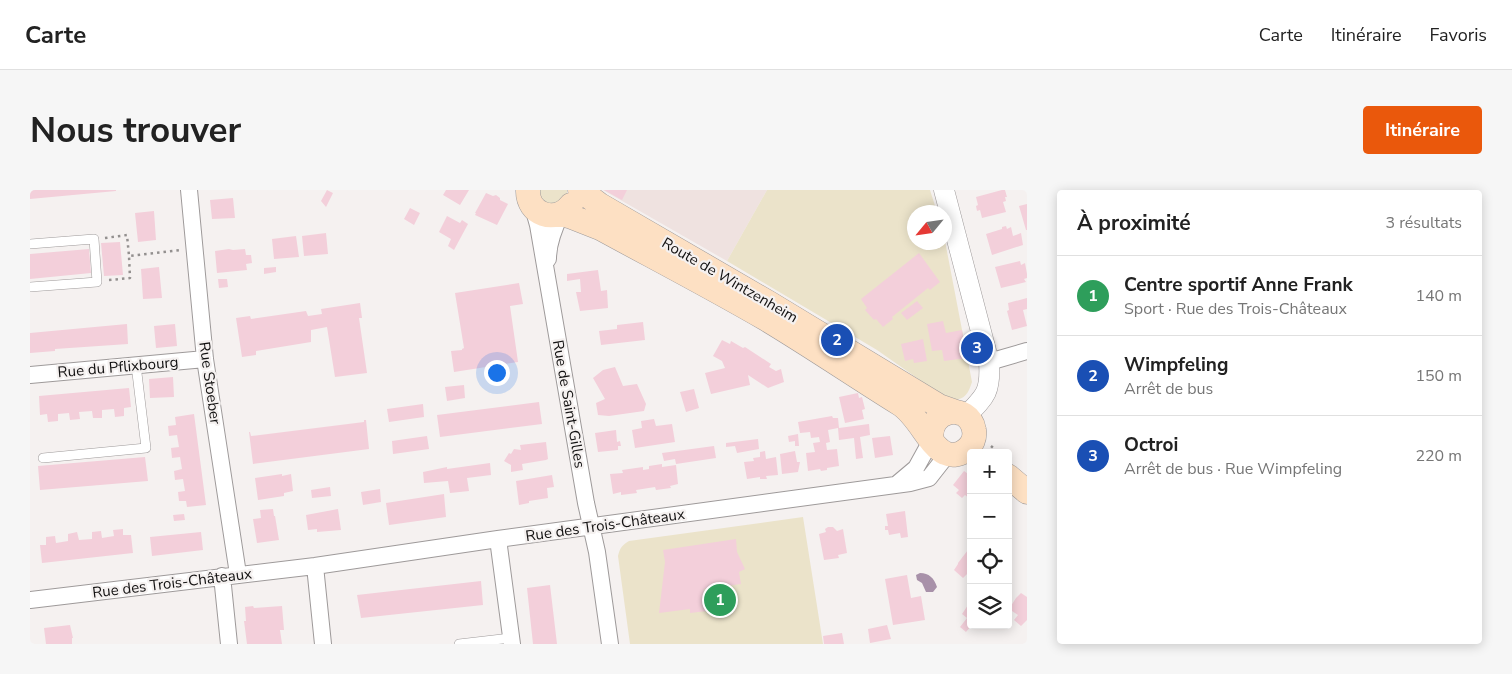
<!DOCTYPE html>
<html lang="fr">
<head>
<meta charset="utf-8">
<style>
  body { margin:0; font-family:"Nunito Sans",sans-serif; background:#f6f6f6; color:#222 }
  .controls { position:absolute; right:15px; bottom:15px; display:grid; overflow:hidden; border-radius:5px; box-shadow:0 2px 12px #0003 }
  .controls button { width:45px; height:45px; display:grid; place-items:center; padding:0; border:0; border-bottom:1px solid #e0e0e0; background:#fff; color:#222; font:25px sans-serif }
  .compass { position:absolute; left:877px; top:15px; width:45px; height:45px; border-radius:50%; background:#fff; box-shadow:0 2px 12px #0003; rotate:241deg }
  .you { position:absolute; left:466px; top:182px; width:18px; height:18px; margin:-12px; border:4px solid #fff; border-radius:50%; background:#1a73e8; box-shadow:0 0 0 8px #1a73e833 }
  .badge { display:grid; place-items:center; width:32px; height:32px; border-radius:50%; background:#ea580c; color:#fff; font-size:16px; font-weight:700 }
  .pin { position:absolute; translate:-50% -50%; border:2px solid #fff; box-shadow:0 1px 5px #0006 }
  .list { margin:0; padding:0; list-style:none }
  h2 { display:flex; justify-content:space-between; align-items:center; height:65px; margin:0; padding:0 20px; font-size:21px }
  h2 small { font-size:16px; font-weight:400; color:#767676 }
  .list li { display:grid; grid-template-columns:32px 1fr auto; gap:15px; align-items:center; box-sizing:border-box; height:80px; padding:0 20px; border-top:1px solid #e0e0e0 }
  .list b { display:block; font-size:19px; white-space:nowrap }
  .list p { margin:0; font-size:16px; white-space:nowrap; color:#767676 }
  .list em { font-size:16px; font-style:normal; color:#767676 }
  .icon { flex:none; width:28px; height:28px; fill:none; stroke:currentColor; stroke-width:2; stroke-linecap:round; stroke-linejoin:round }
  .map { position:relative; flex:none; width:997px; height:454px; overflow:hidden; border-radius:5px }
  header { display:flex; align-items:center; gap:30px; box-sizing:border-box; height:70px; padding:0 25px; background:#fff; border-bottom:1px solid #e0e0e0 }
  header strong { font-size:24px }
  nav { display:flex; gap:28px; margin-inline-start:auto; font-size:18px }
  .intro { display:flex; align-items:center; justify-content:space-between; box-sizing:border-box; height:120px; padding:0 30px }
  h1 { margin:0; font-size:35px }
  .button { padding:12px 22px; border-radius:5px; background:#ea580c; color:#fff; font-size:18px; font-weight:700 }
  main { display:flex; gap:30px; padding:0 30px }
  aside { flex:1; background:#fff; border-radius:5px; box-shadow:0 2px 12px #0003 }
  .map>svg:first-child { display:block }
  .built { fill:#efe2e0 }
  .green { fill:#ebe3ca }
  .water { fill:#a891a9 }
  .building { fill:#f3cfda }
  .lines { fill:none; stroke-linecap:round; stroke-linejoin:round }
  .service-casing { stroke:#9e9a9a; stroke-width:10 }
  .minor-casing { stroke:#9e9a9a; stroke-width:18 }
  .tertiary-casing { stroke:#9e9a9a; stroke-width:21 }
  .secondary-casing { stroke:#9e9a9a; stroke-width:25 }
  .path { stroke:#93908f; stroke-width:2.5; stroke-dasharray:2.5 4; stroke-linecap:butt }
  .service { stroke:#fff; stroke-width:9 }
  .minor { stroke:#fff; stroke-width:16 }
  .tertiary { stroke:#fff; stroke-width:20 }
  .secondary { stroke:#fde0c3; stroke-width:24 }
  .labels { text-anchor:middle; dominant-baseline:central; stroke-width:4.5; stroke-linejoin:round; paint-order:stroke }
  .street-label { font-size:15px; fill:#121111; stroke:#f5f1f0 }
</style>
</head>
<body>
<header>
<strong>Carte</strong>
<nav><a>Carte</a><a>Itinéraire</a><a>Favoris</a></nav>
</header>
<div class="intro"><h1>Nous trouver</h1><a class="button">Itinéraire</a></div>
<main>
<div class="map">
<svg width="997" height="454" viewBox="0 0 997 454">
  <rect width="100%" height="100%" fill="#f5f1f0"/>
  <path class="built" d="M 573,0 L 737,0 L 697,71 Z"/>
  <path class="green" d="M 506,0 L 537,0 L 537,7 L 516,17 Z
    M 737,0 L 900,0 L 907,22 L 884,22 L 884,52 L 915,51 L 942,192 C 937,208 931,213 914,207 L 847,160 L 697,71 Z
    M 773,327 L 793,454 L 600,454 L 588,366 C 590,358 592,355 599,351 Z"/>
  <path class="water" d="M 890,383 C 899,383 904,388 907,397 L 903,402 L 896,402 L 892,393 L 887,390 L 886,385 Z"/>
  <path class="building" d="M 0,0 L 86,0 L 86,1 L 0,9 Z
    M 297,0 L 303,3 L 296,17 L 291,11 Z
    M 416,0 L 439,0 L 430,15 L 413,5 Z
    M 574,0 L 597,0 L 592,10 Z
    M 972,0 L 975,0 L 977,7 L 975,7 L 976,11 L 973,12 L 976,22 L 952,28 L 950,20 L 947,21 L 946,16 L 948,15 L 946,7 Z
    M 456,3 L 463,6 L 466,5 L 470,8 L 470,10 L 478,14 L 467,35 L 445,25 L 446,23 L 445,23 Z
    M 203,8 L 205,28 L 182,29 L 180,10 Z
    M 997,14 L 997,40 L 996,40 L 989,16 Z
    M 380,18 L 390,23 L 384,35 L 374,29 Z
    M 124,21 L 126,50 L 108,52 L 105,23 Z
    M 417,26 L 430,33 L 432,30 L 438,34 L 424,60 L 418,56 L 421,49 L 409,42 Z
    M 976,36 L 977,39 L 981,37 L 983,46 L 991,43 L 993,55 L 962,65 L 956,44 L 972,39 L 972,37 Z
    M 296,43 L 298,64 L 274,66 L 272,46 Z
    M 266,46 L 269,67 L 244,69 L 242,49 Z
    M 90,52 L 93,85 L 74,86 L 71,53 Z
    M 59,59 L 61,83 L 0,89 L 0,64 Z
    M 199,59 L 203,60 L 215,59 L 216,65 L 221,65 L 222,73 L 216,74 L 217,80 L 187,83 L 185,61 Z
    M 889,63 L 910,92 L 900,100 L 898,98 L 862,127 L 863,129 L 853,137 L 846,129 L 844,130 L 835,120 L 837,118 L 831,109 Z
    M 990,71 L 991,75 L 995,73 L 997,84 L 997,88 L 994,89 L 996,92 L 971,98 L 965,77 Z
    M 129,77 L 132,108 L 113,109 L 111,79 Z
    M 246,77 L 246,82 L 234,84 L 234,78 Z
    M 568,80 L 571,101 L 577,100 L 578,118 L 550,121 L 546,102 L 551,102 L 550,89 L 537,91 L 537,84 Z
    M 188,89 L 197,89 L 198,97 L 189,98 Z
    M 489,93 L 493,114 L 480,116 L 488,172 L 424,182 L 421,161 L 432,160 L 432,159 L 434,158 L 425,103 Z
    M 997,108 L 997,119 L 993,120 L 997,136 L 982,140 L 977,121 L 979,120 L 978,113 Z
    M 887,111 L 893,118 L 877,130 L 871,123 Z
    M 330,113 L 332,128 L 329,128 L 337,183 L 305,187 L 297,137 L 281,140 L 281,152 L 226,161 L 226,165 L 212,167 L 206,128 L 220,126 L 221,129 L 276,121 L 278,126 L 292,124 L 291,119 Z
    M 913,131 L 916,143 L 932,140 L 937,168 L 914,171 L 912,160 L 902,161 L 897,134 Z
    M 613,132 L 615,150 L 571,155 L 569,141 L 587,139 L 587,135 Z
    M 97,134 L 98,154 L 25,159 L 25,161 L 0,163 L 0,143 Z
    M 145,134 L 147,156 L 126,158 L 124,136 Z
    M 893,149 L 897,171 L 884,173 L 883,169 L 875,171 L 871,154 Z
    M 692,150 L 700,154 L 701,151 L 713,158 L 715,157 L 741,174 L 739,177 L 746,181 L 751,179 L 754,192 L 738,198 L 718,185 L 720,195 L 681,204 L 675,183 L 695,178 L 692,171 L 683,166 Z
    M 585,177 L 593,196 L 607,194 L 616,214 L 614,221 L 579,226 L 568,225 L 566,213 L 575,209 L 563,188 L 573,180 Z
    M 143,187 L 144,207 L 120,208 L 119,189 Z
    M 434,195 L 435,208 L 417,211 L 415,197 Z
    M 99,198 L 101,217 L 94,218 L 94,226 L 85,227 L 84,219 L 72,220 L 72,228 L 63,228 L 62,221 L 49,222 L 50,229 L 40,230 L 39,223 L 28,224 L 28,231 L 18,232 L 17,224 L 10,225 L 9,206 Z
    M 664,199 L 669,218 L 656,222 L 650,202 Z
    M 828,203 L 829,208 L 832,207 L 835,219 L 832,220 L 834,229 L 815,233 L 809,207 Z
    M 509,212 L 512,234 L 410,247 L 407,225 Z
    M 393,214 L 394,227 L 359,232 L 357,219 Z
    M 164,224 L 176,315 L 157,317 L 156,311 L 149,311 L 148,302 L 155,301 L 153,289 L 145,290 L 144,281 L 152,279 L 150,267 L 142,268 L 141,258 L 149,257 L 147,245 L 139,246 L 138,236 L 146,235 L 145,227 Z
    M 802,226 L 803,228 L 808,228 L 809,238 L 839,234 L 840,245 L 830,247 L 833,268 L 826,269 L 824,248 L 809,250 L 808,238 L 798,240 L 800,252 L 796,253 L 797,260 L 807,259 L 809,276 L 797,278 L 797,280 L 791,281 L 790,279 L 778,281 L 776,263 L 785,262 L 783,253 L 790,252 L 789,247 L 781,248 L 780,242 L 770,243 L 768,232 Z
    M 624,229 L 626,236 L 642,234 L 645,252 L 605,258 L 602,240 L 612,238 L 611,231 Z
    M 334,230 L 336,230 L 339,259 L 223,274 L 219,242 L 220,242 L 221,246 L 334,232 Z
    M 586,240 L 587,252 L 590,251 L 591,256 L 588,256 L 588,260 L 568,262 L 565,243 Z
    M 768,244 L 769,256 L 765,256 L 765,251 L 759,252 L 758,246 Z
    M 397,246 L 399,259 L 363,264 L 362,251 Z
    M 860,246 L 863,265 L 845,268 L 842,248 Z
    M 728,249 L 729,259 L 707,263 L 705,256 L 696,257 L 696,253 Z
    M 516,252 L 518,269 L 516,270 L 492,274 L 493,280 L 481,282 L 481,275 L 474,271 L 479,263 L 481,264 L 484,259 L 491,260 L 490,255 Z
    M 684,256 L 686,268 L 646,274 L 645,269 L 634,271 L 632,263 Z
    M 735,261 L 736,269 L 746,267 L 748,285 L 736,286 L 737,289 L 730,289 L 730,287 L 717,289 L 714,272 L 724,271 L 723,268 L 730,267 L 730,262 Z
    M 765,261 L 767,272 L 770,272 L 768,282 L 752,284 L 750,264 Z
    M 115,267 L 118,291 L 10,300 L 8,276 Z
    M 460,273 L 461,285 L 437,288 L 439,301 L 420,303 L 418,291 L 394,293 L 393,282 L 417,277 L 417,279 Z
    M 632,274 L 632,277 L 646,275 L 648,294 L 640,296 L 641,298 L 626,300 L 625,297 L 606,300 L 607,303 L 591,305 L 591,302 L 583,304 L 580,284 L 593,283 L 592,280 L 613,277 L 613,280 L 619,279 L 619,276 Z
    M 934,281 L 941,286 L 941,306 L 939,308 L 935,305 L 932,308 L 926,303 L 929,300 L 923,295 Z
    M 252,284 L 252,286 L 261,284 L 263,301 L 254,303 L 254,306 L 228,310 L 225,288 Z
    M 522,285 L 524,297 L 517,298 L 518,308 L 499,311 L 499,313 L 489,315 L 486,291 Z
    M 300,297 L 301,306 L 282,308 L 281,300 Z
    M 350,299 L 351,312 L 333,315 L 331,302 Z
    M 414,304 L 416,327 L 359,335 L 356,313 Z
    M 243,319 L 244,326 L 245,326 L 249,350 L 227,353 L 223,329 L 231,328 L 230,320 Z
    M 308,319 L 311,340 L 287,342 L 287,339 L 278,340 L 276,325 Z
    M 875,321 L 878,347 L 871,348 L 870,343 L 859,345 L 858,340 L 855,340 L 855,336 L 858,336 L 856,324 Z
    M 154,324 L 155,330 L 144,331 L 143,325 Z
    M 798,337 L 803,337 L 807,341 L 813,339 L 817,363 L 808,365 L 809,368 L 794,370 L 789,344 L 796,342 L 795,339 Z
    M 93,339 L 93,345 L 101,345 L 103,363 L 12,373 L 10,355 L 16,355 L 16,347 L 25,346 L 26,353 L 38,351 L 38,344 L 47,342 L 49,350 L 62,349 L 62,342 L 71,341 L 72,348 L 84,346 L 83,340 Z
    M 171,342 L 173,360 L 122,366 L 120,347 Z
    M 706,349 L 707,362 L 715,379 L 709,382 L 711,394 L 674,399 L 677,421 L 660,423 L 660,419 L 629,423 L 635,372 L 633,360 Z
    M 941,356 L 941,383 L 939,382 L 933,388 L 924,380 L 928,374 L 928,373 Z
    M 877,385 L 881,408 L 891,406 L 895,430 L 863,435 L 855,389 Z
    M 451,391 L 453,415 L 331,428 L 327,405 Z
    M 520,395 L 527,454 L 503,454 L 497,398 Z
    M 991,403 L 997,407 L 997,430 L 991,436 L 984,430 L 988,425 L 979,419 L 986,408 Z
    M 938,415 L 941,417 L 941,436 L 936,442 L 930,437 L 937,428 L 932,424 Z
    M 223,416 L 224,418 L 252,416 L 254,440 L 250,440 L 252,454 L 217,454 L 214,431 L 216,431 L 215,417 Z
    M 40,435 L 43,448 L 42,448 L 42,454 L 16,454 L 14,438 Z
    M 857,435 L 861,449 L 840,453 L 838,439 Z
    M 812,443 L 814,454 L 794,454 L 793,446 Z"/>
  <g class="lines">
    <defs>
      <path id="service" d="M 0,54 L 64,49 L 67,92 L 0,97
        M 13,268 L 116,258 L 106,175
        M 429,454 L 481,448"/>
      <path id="minor" d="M 159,0 L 175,169 L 208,384
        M 503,17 L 508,35 L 556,313 L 567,362 L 580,454
        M 518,69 C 518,54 524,38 531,24
        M 959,172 L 997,161
        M 0,185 L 175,169
        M 867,294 L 886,278 L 897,258 L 902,251
        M 468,349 L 482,454
        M 285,376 L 293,454
        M 192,386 L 199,454
        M 0,410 L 285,376 L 468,349 L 880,293 L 899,288 L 917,265"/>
      <path id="tertiary" d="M 914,0 L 959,172 C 961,201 956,206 936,226"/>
      <path id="secondary" d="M 498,0 C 497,25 526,34 541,15
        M 550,0 L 570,15 L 739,113 L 909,216 L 929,223
        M 531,24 L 542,27 L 570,38 C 625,68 681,97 736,129 C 781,156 825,186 870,214 C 888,225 900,257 915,263 C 930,270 947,255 944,240 C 939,211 896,219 902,251
        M 978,286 L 997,302"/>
    </defs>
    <use href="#service" class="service-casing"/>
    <use href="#minor" class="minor-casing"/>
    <use href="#tertiary" class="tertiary-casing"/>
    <use href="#secondary" class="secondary-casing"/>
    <path class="path" d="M 75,48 L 97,45 L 99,66 L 151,60
      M 79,90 L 100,88 L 99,66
      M 961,256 L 969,263"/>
    <use href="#service" class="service"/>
    <use href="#minor" class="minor"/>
    <use href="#tertiary" class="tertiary"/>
    <use href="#secondary" class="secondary"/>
  </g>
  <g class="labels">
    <g class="street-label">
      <text transform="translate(700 90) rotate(30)">Route de Wintzenheim</text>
      <text transform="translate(88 177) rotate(-5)">Rue du Pflixbourg</text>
      <text transform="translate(180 193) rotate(82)">Rue Stoeber</text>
      <text transform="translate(539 214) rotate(80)">Rue de Saint-Gilles</text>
      <text transform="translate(575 335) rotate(-8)">Rue des Trois-Châteaux</text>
      <text transform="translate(142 393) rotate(-7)">Rue des Trois-Châteaux</text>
    </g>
  </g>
</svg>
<div class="controls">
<button>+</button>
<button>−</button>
<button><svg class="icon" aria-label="locate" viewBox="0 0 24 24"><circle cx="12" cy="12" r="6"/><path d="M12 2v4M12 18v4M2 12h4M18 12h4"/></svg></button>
<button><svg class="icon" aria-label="layers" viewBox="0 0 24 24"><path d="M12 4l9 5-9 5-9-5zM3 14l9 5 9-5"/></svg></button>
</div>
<svg class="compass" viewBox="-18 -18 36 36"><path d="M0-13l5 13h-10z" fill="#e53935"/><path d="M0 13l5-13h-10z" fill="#767676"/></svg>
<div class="you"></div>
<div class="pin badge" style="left:690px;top:410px;background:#2e9e5b">1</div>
<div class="pin badge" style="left:807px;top:150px;background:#1a4fb4">2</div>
<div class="pin badge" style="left:947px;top:158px;background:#1a4fb4">3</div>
</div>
<aside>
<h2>À proximité<small>3 résultats</small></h2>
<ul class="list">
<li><span class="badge" style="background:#2e9e5b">1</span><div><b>Centre sportif Anne Frank</b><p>Sport · Rue des Trois-Châteaux</p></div><em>140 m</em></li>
<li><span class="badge" style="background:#1a4fb4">2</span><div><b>Wimpfeling</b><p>Arrêt de bus</p></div><em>150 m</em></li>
<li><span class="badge" style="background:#1a4fb4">3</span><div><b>Octroi</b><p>Arrêt de bus · Rue Wimpfeling</p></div><em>220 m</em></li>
</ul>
</aside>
</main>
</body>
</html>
